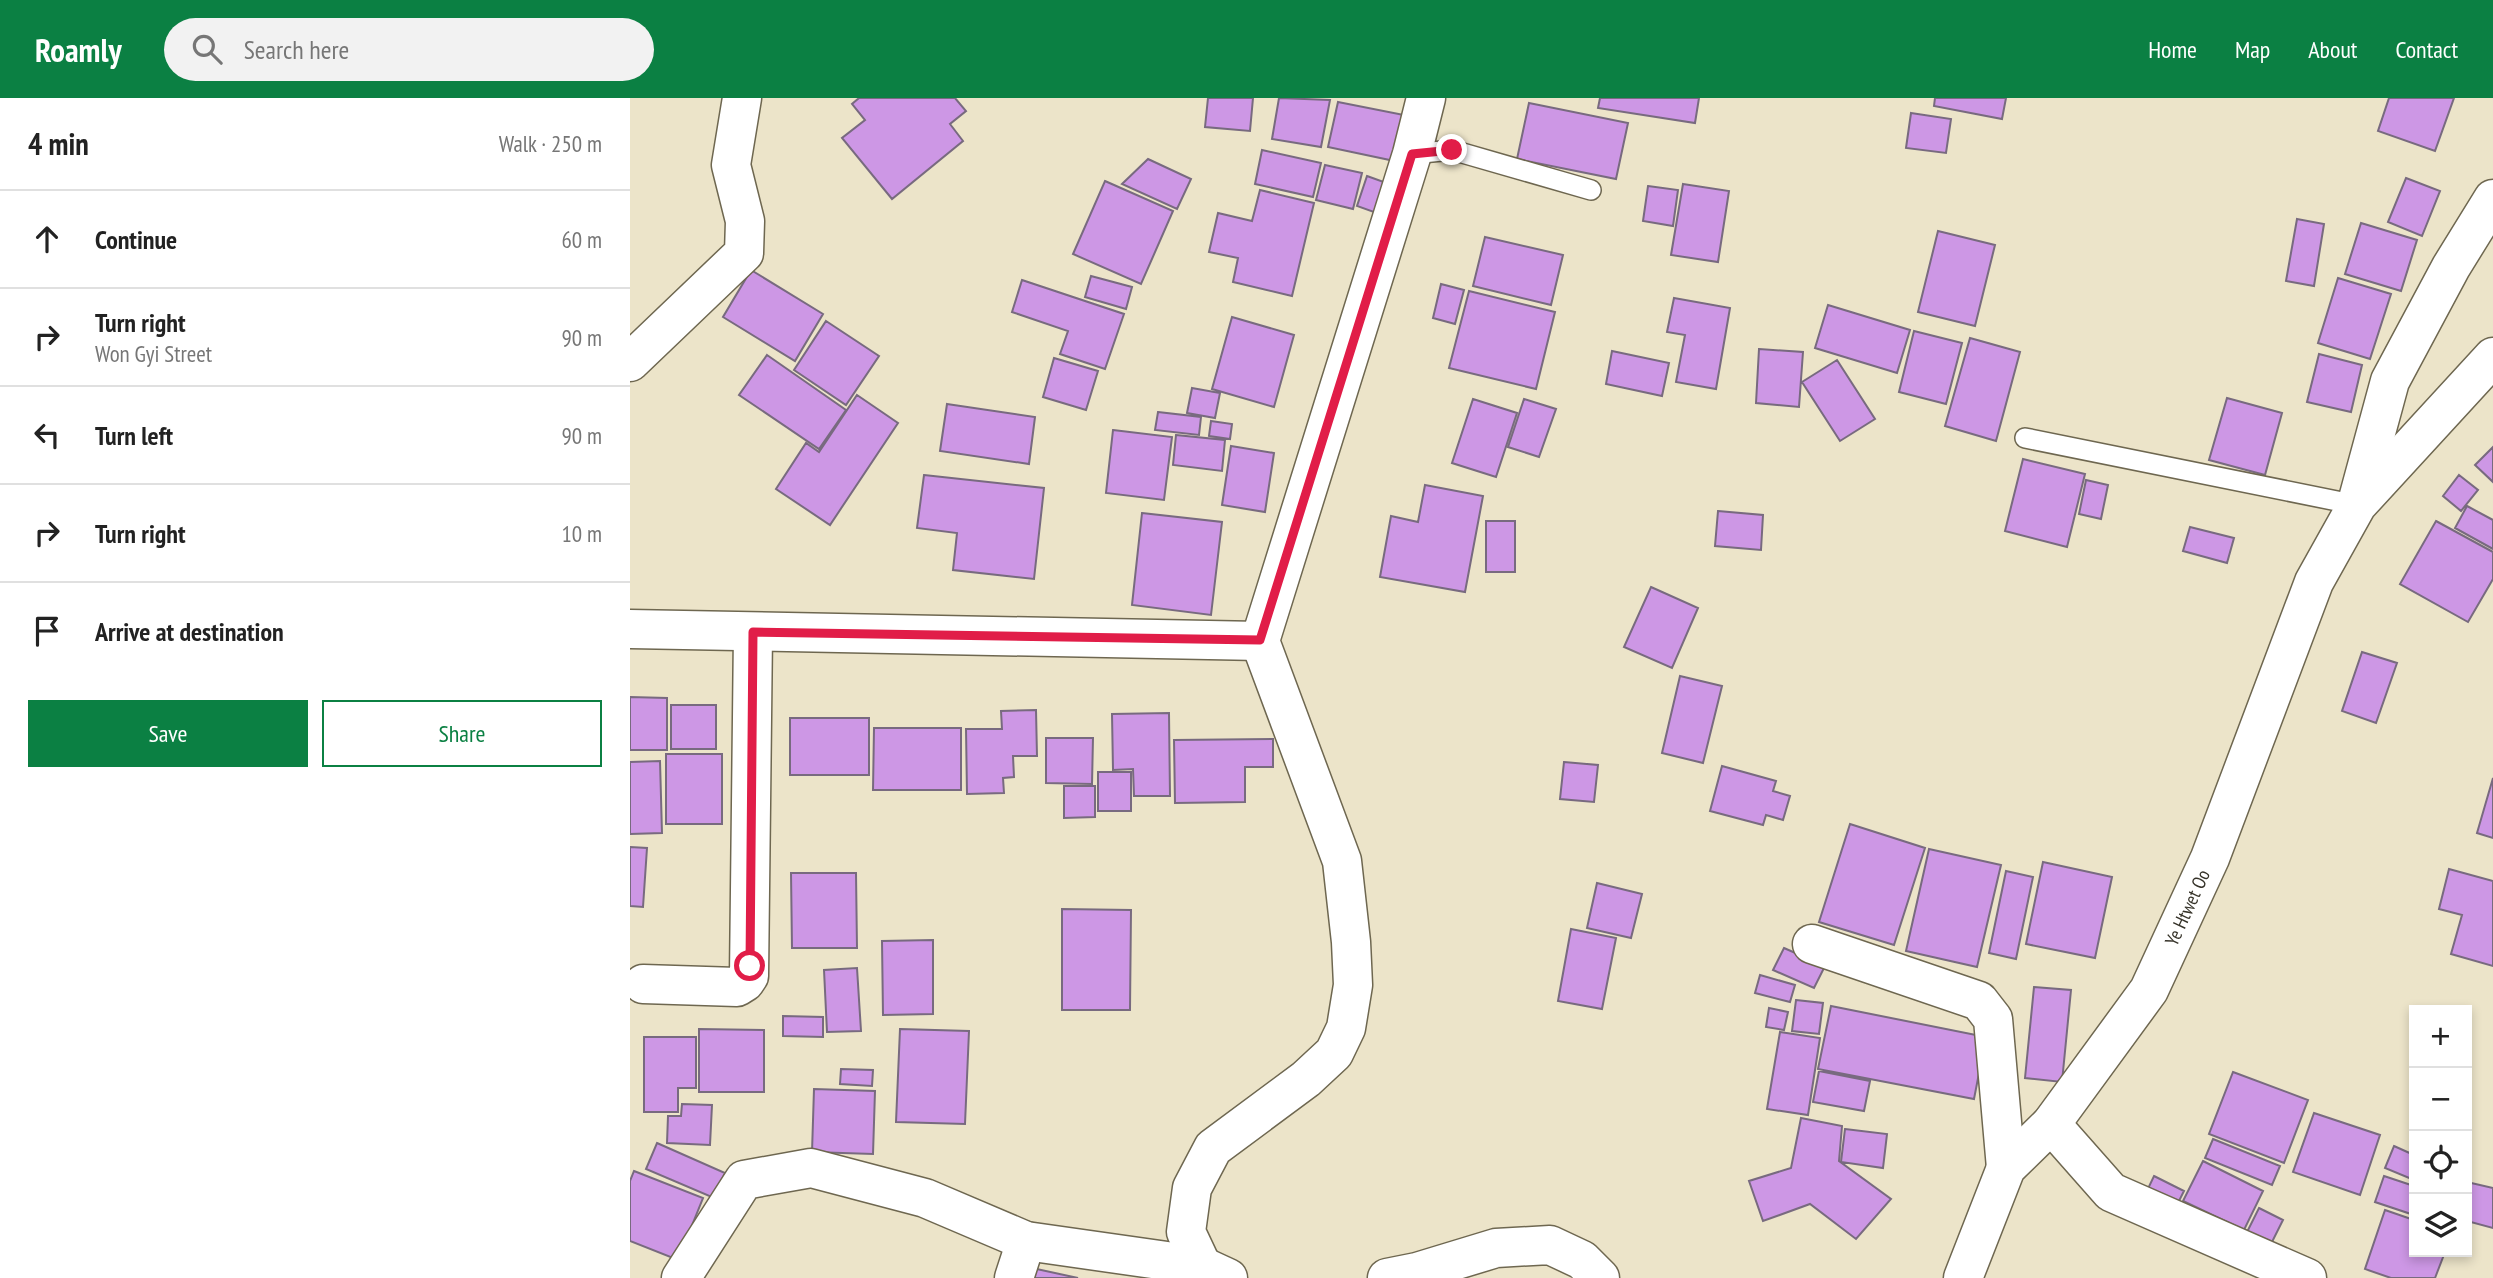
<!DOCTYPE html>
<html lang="en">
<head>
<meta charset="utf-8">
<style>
  body { margin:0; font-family:"PT Sans Narrow",sans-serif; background:#f2f2f2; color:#222 }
  .controls { position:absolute; right:21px; bottom:21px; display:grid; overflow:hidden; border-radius:0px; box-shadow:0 4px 10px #0003 }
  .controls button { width:63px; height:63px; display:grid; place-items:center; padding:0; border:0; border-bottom:2px solid #e0e0e0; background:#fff; color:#222; font:35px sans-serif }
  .stop { position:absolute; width:21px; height:21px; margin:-16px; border:5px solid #e11d48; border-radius:50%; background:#fff }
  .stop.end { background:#e11d48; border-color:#fff; box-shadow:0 2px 7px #0008 }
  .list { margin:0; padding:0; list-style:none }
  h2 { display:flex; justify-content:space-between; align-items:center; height:91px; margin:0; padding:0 28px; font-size:30px }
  h2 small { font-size:23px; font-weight:400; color:#767676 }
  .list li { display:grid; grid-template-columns:46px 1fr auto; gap:21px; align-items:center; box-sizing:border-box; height:98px; padding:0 28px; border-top:2px solid #e0e0e0 }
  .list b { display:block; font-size:26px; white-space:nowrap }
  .list p { margin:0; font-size:23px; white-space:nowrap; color:#767676 }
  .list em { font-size:23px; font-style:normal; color:#767676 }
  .actions { display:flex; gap:14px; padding:21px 28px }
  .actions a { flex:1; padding:16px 0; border:2px solid #0b8043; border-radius:0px; text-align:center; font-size:24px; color:#0b8043 }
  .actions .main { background:#0b8043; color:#fff }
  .icon { flex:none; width:38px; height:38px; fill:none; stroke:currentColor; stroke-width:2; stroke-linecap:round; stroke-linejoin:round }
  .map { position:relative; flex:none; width:1863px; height:1180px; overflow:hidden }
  header { display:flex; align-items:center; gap:42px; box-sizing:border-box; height:98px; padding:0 35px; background:#0b8043; color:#fff }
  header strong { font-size:33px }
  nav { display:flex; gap:38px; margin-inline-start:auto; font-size:24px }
  .search { width:490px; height:63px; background:#f2f2f2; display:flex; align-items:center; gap:18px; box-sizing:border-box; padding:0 24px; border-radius:38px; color:#767676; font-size:26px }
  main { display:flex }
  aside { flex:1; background:#fff }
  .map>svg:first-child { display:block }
  .building { fill:#cd97e5; stroke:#786a7f; stroke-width:2 }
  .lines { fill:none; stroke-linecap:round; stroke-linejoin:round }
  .lane-casing { stroke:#6e6750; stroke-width:22 }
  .street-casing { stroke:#6e6750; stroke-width:41 }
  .lane { stroke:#fff; stroke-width:19 }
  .street { stroke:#fff; stroke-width:38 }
  .route { stroke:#e11d48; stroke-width:9 }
  .labels { text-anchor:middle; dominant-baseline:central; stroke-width:6; stroke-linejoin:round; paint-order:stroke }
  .street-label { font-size:19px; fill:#353228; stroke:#f9f1d6 }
</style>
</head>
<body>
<header>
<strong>Roamly</strong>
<div class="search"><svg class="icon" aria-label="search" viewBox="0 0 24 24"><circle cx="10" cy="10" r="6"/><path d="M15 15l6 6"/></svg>Search here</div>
<nav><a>Home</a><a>Map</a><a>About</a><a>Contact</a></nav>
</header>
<main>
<aside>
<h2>4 min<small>Walk · 250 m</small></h2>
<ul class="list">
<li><svg class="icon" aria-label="ahead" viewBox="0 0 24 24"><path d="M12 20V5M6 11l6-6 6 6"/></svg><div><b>Continue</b></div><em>60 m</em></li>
<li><svg class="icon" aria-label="right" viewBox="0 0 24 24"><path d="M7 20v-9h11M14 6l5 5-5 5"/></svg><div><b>Turn right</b><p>Won Gyi Street</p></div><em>90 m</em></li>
<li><svg class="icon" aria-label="left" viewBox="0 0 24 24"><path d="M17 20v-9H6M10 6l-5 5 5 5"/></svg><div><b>Turn left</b></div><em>90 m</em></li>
<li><svg class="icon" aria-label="right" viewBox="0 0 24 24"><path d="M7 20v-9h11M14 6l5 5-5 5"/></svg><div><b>Turn right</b></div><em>10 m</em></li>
<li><svg class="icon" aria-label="arrive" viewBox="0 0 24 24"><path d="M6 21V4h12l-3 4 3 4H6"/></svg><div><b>Arrive at destination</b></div></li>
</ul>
<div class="actions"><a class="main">Save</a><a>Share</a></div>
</aside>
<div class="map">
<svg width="1863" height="1180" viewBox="0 0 1863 1180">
  <rect width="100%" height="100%" fill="#ece4c9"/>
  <path class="building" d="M 229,0 L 325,0 L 336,13 L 320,26 L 333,43 L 262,101 L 212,40 L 235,22 L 222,6 Z
    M 578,0 L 623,0 L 620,33 L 575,29 Z
    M 649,0 L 700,2 L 691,49 L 642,41 Z
    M 970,0 L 1069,0 L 1065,25 L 968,10 Z
    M 1305,0 L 1376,0 L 1372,21 L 1304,8 Z
    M 1759,0 L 1824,0 L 1805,53 L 1748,33 Z
    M 708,4 L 784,19 L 774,65 L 698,49 Z
    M 899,5 L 998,25 L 986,81 L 887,61 Z
    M 1281,15 L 1321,21 L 1316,55 L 1276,50 Z
    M 632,52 L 691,65 L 683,99 L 625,86 Z
    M 518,61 L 561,81 L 547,111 L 492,86 Z
    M 695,67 L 732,75 L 723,111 L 686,102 Z
    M 737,78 L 765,88 L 755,118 L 727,108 Z
    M 1776,80 L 1810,93 L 1792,138 L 1758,124 Z
    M 475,83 L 543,113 L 511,186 L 443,156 Z
    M 1053,86 L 1099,93 L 1088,164 L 1041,157 Z
    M 1018,88 L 1048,92 L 1043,128 L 1013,123 Z
    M 630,92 L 684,105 L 662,198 L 603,184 L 608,160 L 579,154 L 588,115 L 622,123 Z
    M 1667,121 L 1694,126 L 1684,188 L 1656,183 Z
    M 1731,125 L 1787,142 L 1771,193 L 1715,176 Z
    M 1308,133 L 1365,147 L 1345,228 L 1288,214 Z
    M 855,139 L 933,157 L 921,207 L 843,188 Z
    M 121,172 L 193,216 L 165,263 L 93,219 Z
    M 461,178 L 502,189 L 496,211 L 455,199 Z
    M 1708,180 L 1761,196 L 1740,261 L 1688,245 Z
    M 392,182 L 494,216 L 475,271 L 430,256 L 438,233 L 382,214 Z
    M 811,186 L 834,192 L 825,226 L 803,220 Z
    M 839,193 L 925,214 L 906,291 L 819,270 Z
    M 1044,200 L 1100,210 L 1086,291 L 1046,284 L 1055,237 L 1037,234 Z
    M 1198,207 L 1280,232 L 1267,275 L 1185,250 Z
    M 602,219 L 664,237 L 644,309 L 582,291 Z
    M 196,223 L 249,258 L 216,307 L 164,272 Z
    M 1284,233 L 1332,245 L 1316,306 L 1269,294 Z
    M 1340,240 L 1390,254 L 1366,343 L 1315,328 Z
    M 1129,251 L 1173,254 L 1169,309 L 1126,305 Z
    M 982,253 L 1039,265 L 1032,298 L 976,286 Z
    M 1689,256 L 1732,267 L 1721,314 L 1677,304 Z
    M 137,257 L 216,312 L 189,351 L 109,297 Z
    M 424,260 L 468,273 L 456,312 L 413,299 Z
    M 1207,262 L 1245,321 L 1210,343 L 1172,284 Z
    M 562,290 L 590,295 L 585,320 L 557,315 Z
    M 227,297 L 268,325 L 200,427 L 146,391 L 176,345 L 189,354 Z
    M 1597,300 L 1652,315 L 1635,377 L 1579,362 Z
    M 843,301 L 887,315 L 866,379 L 822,365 Z
    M 894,301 L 926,311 L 909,359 L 878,349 Z
    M 317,306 L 405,319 L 399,366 L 310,353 Z
    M 528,314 L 571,319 L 569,337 L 525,332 Z
    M 581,323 L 602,326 L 600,341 L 579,338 Z
    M 483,332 L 542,339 L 534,402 L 476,395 Z
    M 546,337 L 595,342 L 592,373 L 543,367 Z
    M 601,348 L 644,355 L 635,414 L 592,407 Z
    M 1863,349 L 1863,384 L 1845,367 Z
    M 1393,361 L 1455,376 L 1437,449 L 1375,433 Z
    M 294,377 L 414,390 L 404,481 L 323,472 L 327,435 L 287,430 Z
    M 1829,377 L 1848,392 L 1831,413 L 1813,398 Z
    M 1456,382 L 1478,387 L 1471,421 L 1449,416 Z
    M 795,387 L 853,398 L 835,494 L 750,479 L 761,418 L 788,424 Z
    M 1837,408 L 1863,422 L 1863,451 L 1825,430 Z
    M 1088,413 L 1133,417 L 1131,452 L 1085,448 Z
    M 512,415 L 592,424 L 581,517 L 502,507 Z
    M 856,423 L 885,423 L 885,474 L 856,474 Z
    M 1806,423 L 1863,454 L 1863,481 L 1838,524 L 1770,486 Z
    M 1560,429 L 1604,440 L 1597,465 L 1553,453 Z
    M 1021,489 L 1068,510 L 1042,570 L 994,549 Z
    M 1732,554 L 1767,565 L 1746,625 L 1712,613 Z
    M 1050,578 L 1092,588 L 1073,665 L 1032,655 Z
    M 0,599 L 37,600 L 37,652 L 0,652 Z
    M 41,607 L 86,607 L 86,651 L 41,651 Z
    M 406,612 L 407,658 L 383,658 L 384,679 L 373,680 L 374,695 L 337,696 L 336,631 L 372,631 L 371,613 Z
    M 539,615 L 540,698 L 504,698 L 503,671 L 483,672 L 482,616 Z
    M 160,620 L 239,620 L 239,677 L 160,677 Z
    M 244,630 L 331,630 L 331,692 L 243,692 Z
    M 416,640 L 463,640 L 462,686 L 416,685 Z
    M 643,641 L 643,669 L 615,669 L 615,704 L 545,705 L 544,642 Z
    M 36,656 L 92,656 L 92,726 L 36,726 Z
    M 30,663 L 32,735 L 0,736 L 0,664 Z
    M 934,664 L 968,667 L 964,704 L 930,701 Z
    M 1092,668 L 1146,683 L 1143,693 L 1160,698 L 1153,722 L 1136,717 L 1133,727 L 1080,713 Z
    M 468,674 L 501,674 L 501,713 L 468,713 Z
    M 1863,680 L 1863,740 L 1847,735 Z
    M 434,688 L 465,688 L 465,719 L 434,720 Z
    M 1220,726 L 1295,750 L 1264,847 L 1189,824 Z
    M 0,749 L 17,750 L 13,809 L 0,808 Z
    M 1299,751 L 1371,767 L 1347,869 L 1276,853 Z
    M 1413,764 L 1482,779 L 1465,860 L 1396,846 Z
    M 1819,771 L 1863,783 L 1863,868 L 1821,856 L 1832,817 L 1809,811 Z
    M 1376,773 L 1403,779 L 1386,861 L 1359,855 Z
    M 161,775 L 226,775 L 227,850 L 162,850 Z
    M 967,785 L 1012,796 L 1001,840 L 957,830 Z
    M 432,811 L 501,812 L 500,912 L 432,912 Z
    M 941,831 L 986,840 L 972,911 L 928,903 Z
    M 303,842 L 303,916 L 253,917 L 252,843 Z
    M 1154,850 L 1195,868 L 1184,890 L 1143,872 Z
    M 227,870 L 231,933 L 197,934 L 194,872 Z
    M 1130,877 L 1165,887 L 1160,904 L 1125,895 Z
    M 1404,889 L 1441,892 L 1432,984 L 1395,980 Z
    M 1166,902 L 1193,905 L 1189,936 L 1162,933 Z
    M 1201,908 L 1356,939 L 1344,1001 L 1188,971 Z
    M 1139,910 L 1158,914 L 1154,932 L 1136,929 Z
    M 153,918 L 193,919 L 193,939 L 153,938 Z
    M 69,931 L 134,932 L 134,994 L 69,994 Z
    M 270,931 L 339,933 L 335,1026 L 266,1024 Z
    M 1150,934 L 1190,940 L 1178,1017 L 1137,1011 Z
    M 14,939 L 66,939 L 66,990 L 48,990 L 48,1014 L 14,1014 Z
    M 211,971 L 243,972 L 242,988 L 210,986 Z
    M 1189,973 L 1240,983 L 1234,1013 L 1183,1004 Z
    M 1603,974 L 1678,1002 L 1654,1065 L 1579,1036 Z
    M 184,991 L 245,993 L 243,1056 L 182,1054 Z
    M 52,1006 L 82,1007 L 80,1047 L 37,1045 L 38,1018 L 51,1018 Z
    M 1684,1015 L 1750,1037 L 1730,1097 L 1663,1074 Z
    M 1171,1020 L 1212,1028 L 1209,1063 L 1261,1101 L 1226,1141 L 1180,1106 L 1133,1123 L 1119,1083 L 1161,1070 Z
    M 1215,1031 L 1257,1036 L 1253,1070 L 1211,1064 Z
    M 1583,1041 L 1650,1068 L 1642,1087 L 1575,1060 Z
    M 27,1045 L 95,1075 L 84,1100 L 16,1071 Z
    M 1764,1048 L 1784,1057 L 1784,1082 L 1755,1070 Z
    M 1573,1063 L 1633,1093 L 1614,1132 L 1553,1103 Z
    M 4,1073 L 73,1100 L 48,1162 L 0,1143 L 0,1083 Z
    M 1524,1078 L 1554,1093 L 1544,1113 L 1514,1099 Z
    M 1754,1078 L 1784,1088 L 1784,1117 L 1745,1104 Z
    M 1837,1084 L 1863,1090 L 1863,1130 L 1837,1123 Z
    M 1629,1110 L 1653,1122 L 1635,1158 L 1611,1146 Z
    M 1755,1112 L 1784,1122 L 1784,1154 L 1815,1154 L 1805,1180 L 1761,1180 L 1735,1171 Z
    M 402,1170 L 448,1180 L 400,1180 Z"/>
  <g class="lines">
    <defs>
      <path id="lane" d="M 782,56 L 822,52 L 961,92
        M 1395,340 L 1727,407"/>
      <g id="street">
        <path d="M 0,264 L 114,155 L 115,123 L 101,67 L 112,0"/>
        <path d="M 1728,401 L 1760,283 L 1821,169 L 1863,101"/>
        <path d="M 0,531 L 630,543"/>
        <path d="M 1182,846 L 1349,903 L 1363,921 L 1376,1070"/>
        <path d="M 13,886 L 107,889 L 115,884 L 119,878 L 123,534"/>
        <path d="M 1421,1026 L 1481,1094 L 1677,1180"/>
        <path d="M 572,1168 L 556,1134 L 562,1090 L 583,1050 L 676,981 L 704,955 L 716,930 L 723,887 L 721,844 L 712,763 L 630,543 L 782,56 L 796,0"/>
        <path d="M 51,1180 L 114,1082 L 181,1070 L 295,1100 L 396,1143 L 572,1168 L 598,1180"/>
        <path d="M 384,1180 L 396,1143"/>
        <path d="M 757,1180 L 787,1174 L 866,1150 L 920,1147 L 952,1162 L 970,1180"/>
        <path id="s1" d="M 1333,1180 L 1376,1070 L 1421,1026 L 1519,892 L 1580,760 L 1684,484 L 1727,407 L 1863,259"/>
      </g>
    </defs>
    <use href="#lane" class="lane-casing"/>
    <use href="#street" class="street-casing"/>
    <use href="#lane" class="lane"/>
    <use href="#street" class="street"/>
  </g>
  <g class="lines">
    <path class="route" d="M 120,868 L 123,534 L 630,542 L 782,56 L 822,52"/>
  </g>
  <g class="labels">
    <g class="street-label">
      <text stroke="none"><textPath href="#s1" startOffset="438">Ye Htwet Oo</textPath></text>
    </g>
  </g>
</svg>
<div class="controls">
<button>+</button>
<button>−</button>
<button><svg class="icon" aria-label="locate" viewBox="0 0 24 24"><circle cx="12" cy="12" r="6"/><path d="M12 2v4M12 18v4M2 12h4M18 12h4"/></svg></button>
<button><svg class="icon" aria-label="layers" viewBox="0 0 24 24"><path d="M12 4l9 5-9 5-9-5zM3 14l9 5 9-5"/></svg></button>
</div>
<div class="stop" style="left:120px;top:868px"></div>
<div class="stop end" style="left:822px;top:52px"></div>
</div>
</main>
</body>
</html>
